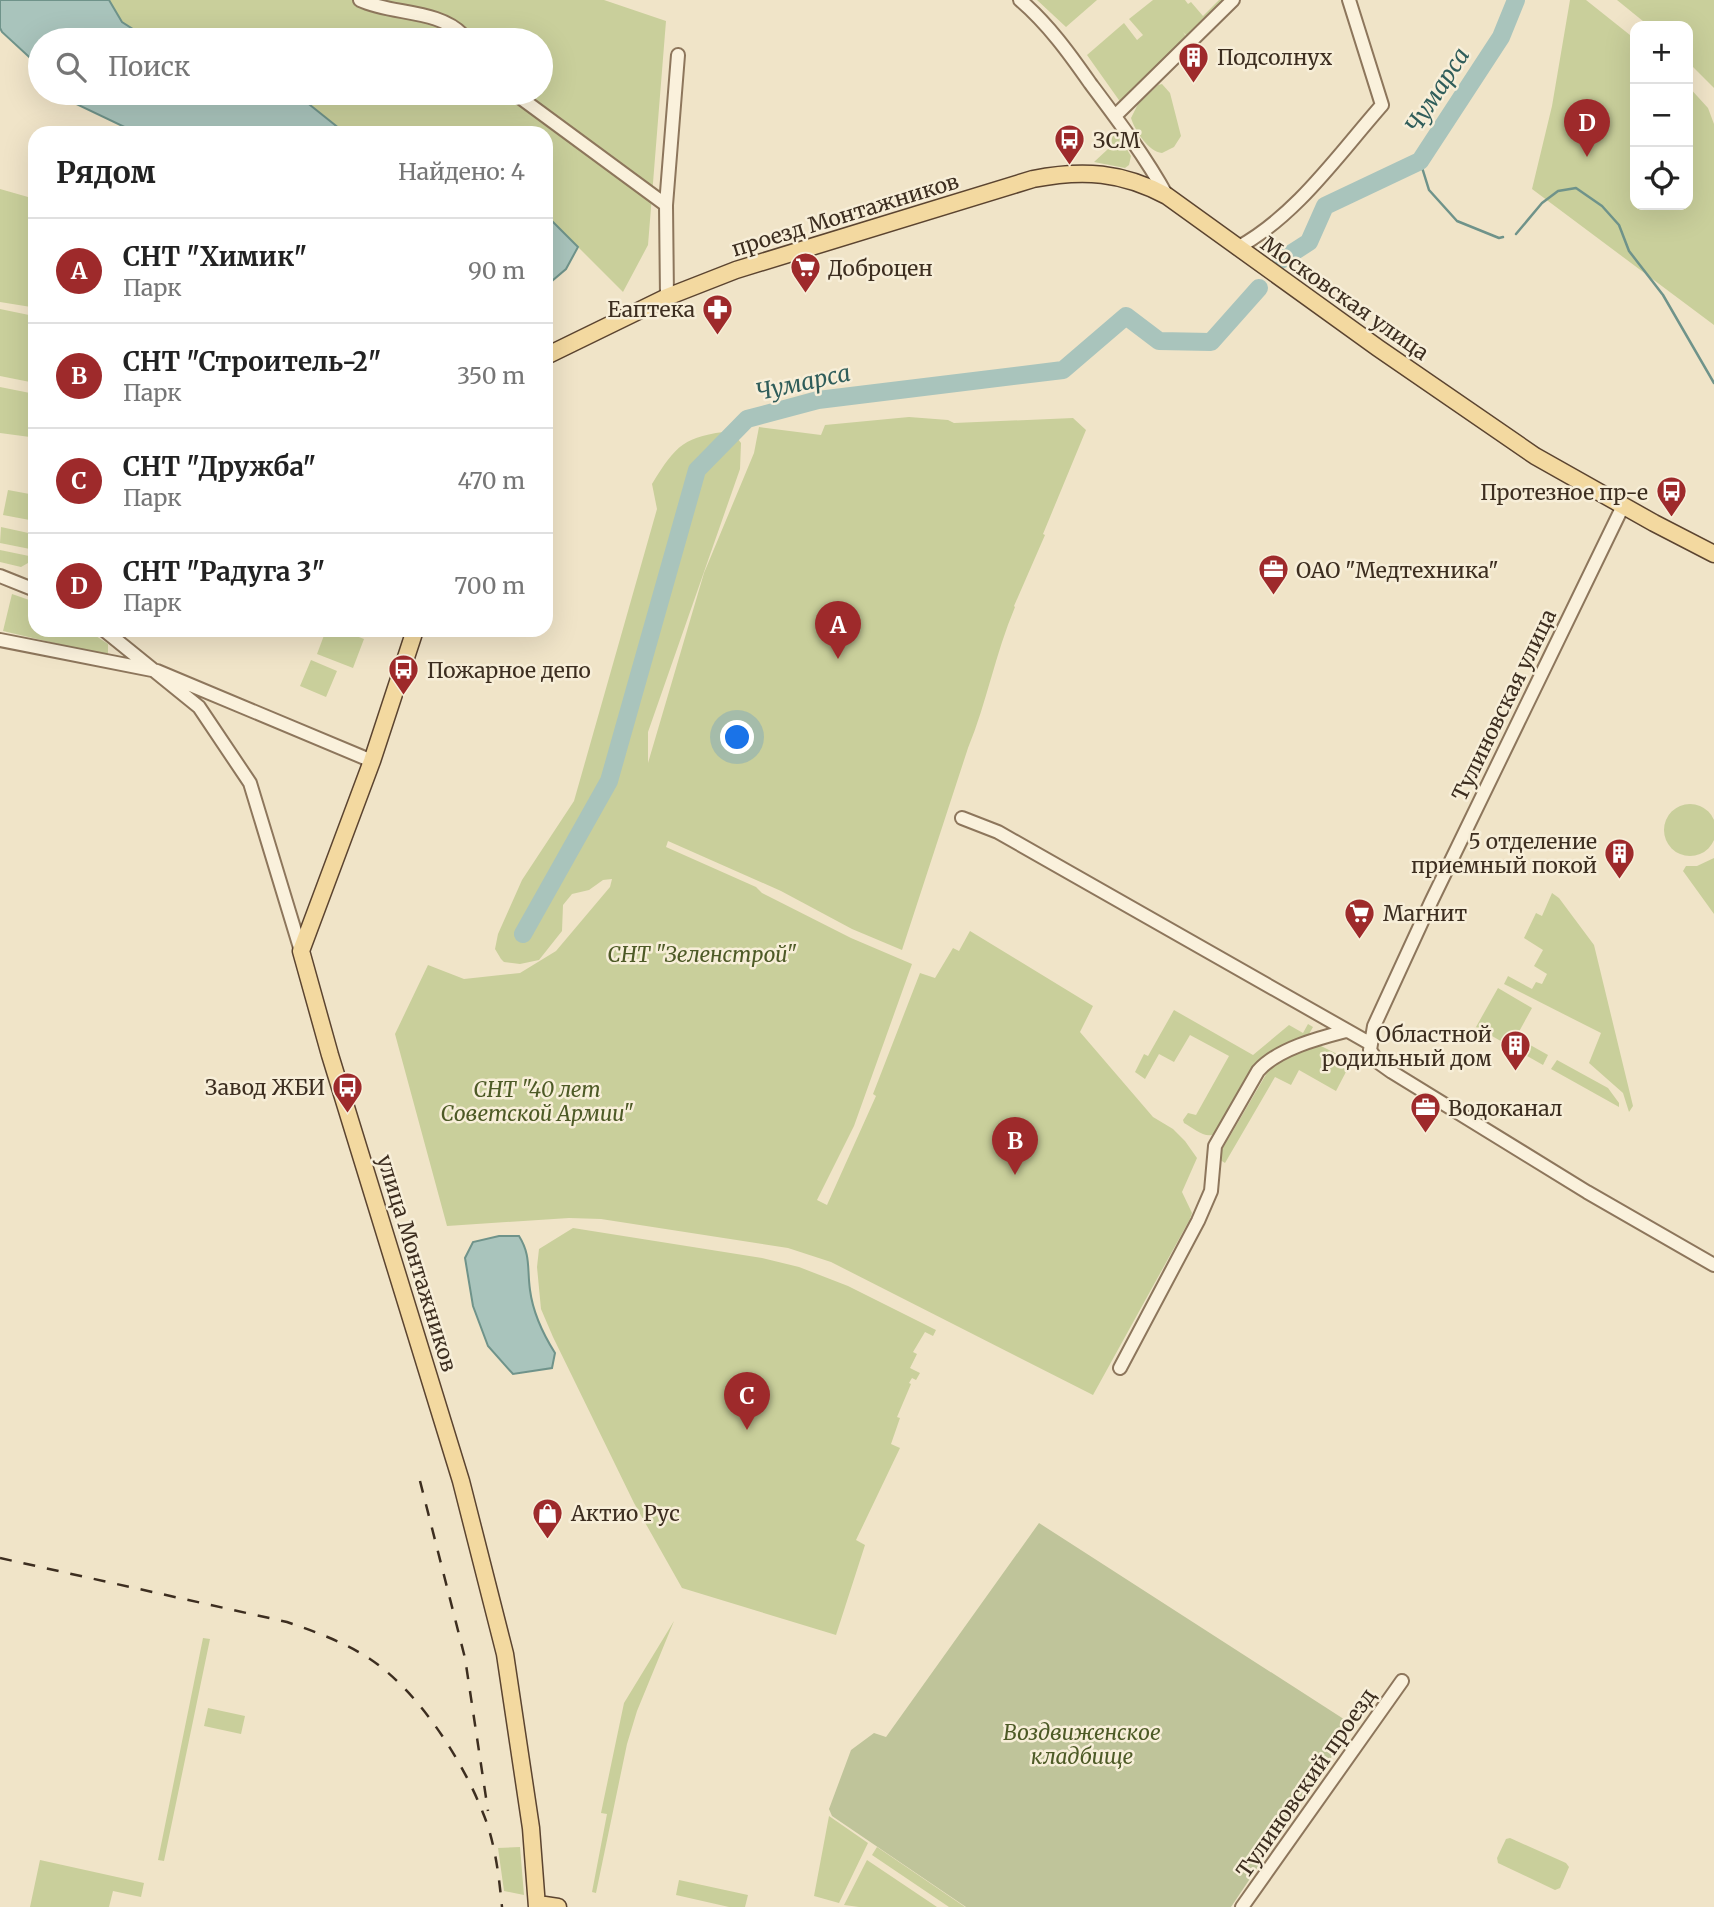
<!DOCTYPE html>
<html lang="ru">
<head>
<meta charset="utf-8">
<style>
  body { margin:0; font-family:Merriweather,serif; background:#f2f2f2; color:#222 }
  .controls { position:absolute; right:21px; top:21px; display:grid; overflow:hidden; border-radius:14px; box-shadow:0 7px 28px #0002 }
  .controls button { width:63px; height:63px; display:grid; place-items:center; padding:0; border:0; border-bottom:2px solid #e0e0e0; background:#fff; color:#222; font:35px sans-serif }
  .you { position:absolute; left:738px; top:738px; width:24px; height:24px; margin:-18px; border:5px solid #fff; border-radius:50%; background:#1a73e8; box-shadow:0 0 0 10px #1a73e833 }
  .badge { display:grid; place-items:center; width:46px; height:46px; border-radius:50%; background:#9e2a2b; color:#fff; font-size:23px; font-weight:700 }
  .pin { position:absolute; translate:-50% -58px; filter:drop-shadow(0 2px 4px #0008) }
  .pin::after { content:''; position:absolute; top:37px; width:24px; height:21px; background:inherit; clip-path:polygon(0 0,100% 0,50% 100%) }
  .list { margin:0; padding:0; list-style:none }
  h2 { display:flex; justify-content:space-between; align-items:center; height:91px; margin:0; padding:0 28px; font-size:30px }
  h2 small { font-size:23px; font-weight:400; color:#767676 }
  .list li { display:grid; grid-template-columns:46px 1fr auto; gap:21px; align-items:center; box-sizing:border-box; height:105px; padding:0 28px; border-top:2px solid #e0e0e0 }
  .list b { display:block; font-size:26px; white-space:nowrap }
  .list p { margin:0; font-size:23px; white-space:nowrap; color:#767676 }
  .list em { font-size:23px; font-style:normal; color:#767676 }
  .icon { flex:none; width:38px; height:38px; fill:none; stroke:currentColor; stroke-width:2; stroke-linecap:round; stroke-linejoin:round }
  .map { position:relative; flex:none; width:1714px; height:1907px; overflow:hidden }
  .search { position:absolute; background:#fff; box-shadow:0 7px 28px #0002; left:28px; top:28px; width:525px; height:77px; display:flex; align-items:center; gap:18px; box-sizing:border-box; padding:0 24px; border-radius:38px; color:#767676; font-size:26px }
  .panel { position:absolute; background:#fff; box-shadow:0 7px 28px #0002; left:28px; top:126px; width:525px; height:511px; border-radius:21px }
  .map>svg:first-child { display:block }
  .green { fill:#c9cf9b }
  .cemetery { fill:#bfc49a }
  .water { fill:#a9c4bc; stroke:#6f938a; stroke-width:2 }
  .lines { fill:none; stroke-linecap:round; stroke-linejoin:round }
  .stream { stroke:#6f938a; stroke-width:2.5 }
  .river { stroke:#a9c4bc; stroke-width:18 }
  .minor-casing { stroke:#8d765c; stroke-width:16 }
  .major-casing { stroke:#5b4430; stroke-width:19 }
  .minor { stroke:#faf1dc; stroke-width:12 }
  .major { stroke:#f3d9a0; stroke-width:16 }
  .rail { stroke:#3d2e20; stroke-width:2.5; stroke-dasharray:12 12; stroke-linecap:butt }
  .labels { text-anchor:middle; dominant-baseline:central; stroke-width:5; stroke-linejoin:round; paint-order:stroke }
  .poi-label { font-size:21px; fill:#3d2e20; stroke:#f7eed8; text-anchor:start }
  .street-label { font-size:21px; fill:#3d2e20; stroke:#f7eed8 }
  .park-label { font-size:21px; font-style:italic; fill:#4d5a26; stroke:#f7eed8 }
  .water-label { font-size:23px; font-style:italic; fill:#2f5d5a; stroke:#f7eed8 }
</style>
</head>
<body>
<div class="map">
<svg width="1714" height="1907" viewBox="0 0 1714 1907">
  <rect width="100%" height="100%" fill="#f0e4c8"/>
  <path class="green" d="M 109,0 L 604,0 L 666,21 L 648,245 L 623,292 L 546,215 L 546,133 L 345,133 L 295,93 L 541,93 L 541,40 L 150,40 L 122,22 Z
    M 1037,0 L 1097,0 L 1066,27 Z
    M 1153,0 L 1185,0 L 1188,4 L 1191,2 L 1203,16 L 1219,0 L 1227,0 L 1188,37 L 1183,32 L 1187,38 L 1121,103 L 1087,55 L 1124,23 L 1137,40 L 1143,35 L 1129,19 Z
    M 1570,0 L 1586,0 L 1635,39 L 1635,205 L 1688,205 L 1688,86 L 1708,108 L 1714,124 L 1714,325 L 1532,189 L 1552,106 Z
    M 1617,0 L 1714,0 L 1714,88 L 1688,62 L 1688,26 L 1649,26 Z
    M 1162,84 L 1170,93 L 1181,136 L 1174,147 L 1162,153 C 1149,152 1135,131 1131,118 L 1138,104 L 1158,85 Z
    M 1115,130 L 1131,156 L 1129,165 L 1125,168 L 1094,162 L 1108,149 Z
    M 0,189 L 35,199 L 35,383 L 0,376 L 0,309 L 29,315 L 31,307 L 0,302 Z
    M 0,387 L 35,394 L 35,424 L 30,437 L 0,433 Z
    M 909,417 L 948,420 L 954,423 L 1073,418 L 1086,430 L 1043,534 L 1045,535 L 1014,606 L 1015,607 C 995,654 987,702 968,748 L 902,950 L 852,929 L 781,891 L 668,841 L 666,847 L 756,887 L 762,893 L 851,938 L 912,964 L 854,1126 L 817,1200 L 827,1205 L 876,1096 L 873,1094 L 920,973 L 935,978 L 953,948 L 959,951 L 970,931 L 1093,1006 L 1080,1032 L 1153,1117 L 1173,1129 L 1185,1141 L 1197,1158 L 1182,1192 L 1192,1213 L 1190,1219 L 1093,1395 L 831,1262 L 788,1248 L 601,1219 L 569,1218 L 447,1226 L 395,1034 L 428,965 L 464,979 L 520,973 L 556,951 L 610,887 L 612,879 L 603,880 L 589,890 L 572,894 L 563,905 L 562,931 L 539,960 L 520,964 L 504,962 L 501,959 L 495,949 L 498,934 L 522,880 L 574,801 L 657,509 L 652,484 C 676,445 684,436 732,431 L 741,443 L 740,469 L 648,732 L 648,763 L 704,573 L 754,453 L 759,427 L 821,435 L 825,425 Z
    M 8,490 L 35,495 L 35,521 L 3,515 Z
    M 1,527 L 33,534 L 30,549 L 0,543 Z
    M 0,550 L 29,556 L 28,563 L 21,567 L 0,562 Z
    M 12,594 L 35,602 L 35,630 L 87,630 L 108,644 L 108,653 L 105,655 L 3,631 Z
    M 326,630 L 341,630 L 364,639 L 353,668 L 317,654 Z
    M 311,660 L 337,671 L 326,697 L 300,686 Z
    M1664 830a26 26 0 1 1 52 0a26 26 0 1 1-52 0Z
    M 1714,858 L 1714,914 L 1683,871 L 1686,866 L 1697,866 Z
    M 1552,893 L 1559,898 L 1594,945 L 1633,1106 L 1629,1112 L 1623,1093 L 1589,1063 L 1601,1033 L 1504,984 L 1508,976 L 1532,989 L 1536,982 L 1542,984 L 1547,974 L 1534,966 L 1543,950 L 1524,938 L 1536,913 L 1542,916 Z
    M 1498,988 L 1532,1008 L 1516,1037 L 1548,1055 L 1543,1065 L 1476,1027 Z
    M 1174,1010 L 1253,1055 L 1289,1025 L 1303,1033 L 1308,1024 L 1313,1027 L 1309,1034 L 1260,1059 L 1219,1131 C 1208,1142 1195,1129 1184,1123 L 1183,1120 L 1188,1113 L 1196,1115 L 1229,1056 L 1190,1035 L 1174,1062 L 1159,1054 L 1145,1079 L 1135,1072 L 1144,1054 L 1148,1056 Z
    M 1315,1043 L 1339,1055 L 1335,1063 L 1347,1070 L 1336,1091 L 1299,1070 L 1291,1085 L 1275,1077 L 1225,1163 L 1217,1158 L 1271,1066 Z
    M 1557,1060 L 1608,1088 L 1619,1103 L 1619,1107 L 1551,1069 Z
    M 573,1228 L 762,1258 L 799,1267 L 848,1286 L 936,1330 L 933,1336 L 925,1332 L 913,1352 L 917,1354 L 910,1368 L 920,1373 L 916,1380 L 912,1378 L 909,1383 L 911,1384 L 897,1417 L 900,1418 L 891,1444 L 900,1448 L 856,1540 L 865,1545 L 836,1635 L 682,1588 L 634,1503 L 553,1337 L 541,1309 L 537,1267 L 539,1249 Z
    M 674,1621 L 637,1711 L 627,1744 L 596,1893 L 592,1892 L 607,1814 L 601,1813 L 624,1703 Z
    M 203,1638 L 210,1639 L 164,1861 L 158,1860 Z
    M 208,1708 L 245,1716 L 241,1734 L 204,1726 Z
    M 829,1816 L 868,1843 L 839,1903 L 814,1896 Z
    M 1510,1838 L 1566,1863 L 1569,1867 L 1560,1888 L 1555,1890 L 1498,1863 L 1497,1858 L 1506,1839 Z
    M 520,1847 L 524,1895 L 504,1891 L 498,1848 Z
    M 877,1847 L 965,1907 L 949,1907 L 872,1855 Z
    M 40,1860 L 144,1883 L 141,1897 L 113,1891 L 109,1907 L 30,1907 Z
    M 867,1860 L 937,1907 L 859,1907 L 844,1905 Z
    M 679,1880 L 748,1895 L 745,1907 L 729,1907 L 676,1895 Z"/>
  <path class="cemetery" d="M 1039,1523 L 1353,1725 L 1231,1907 L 966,1907 L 832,1816 L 829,1809 L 851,1750 L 874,1733 L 886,1737 Z"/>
  <path class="water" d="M 0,0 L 109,0 L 122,22 L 150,40 L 40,40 L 40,67 L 2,32 L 0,28 Z
    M 64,93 L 295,93 L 345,133 L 137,133 L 72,102 Z
    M 546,215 L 578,247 L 566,269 L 546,286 Z
    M 499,1236 L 519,1236 C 531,1255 527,1269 530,1290 C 533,1313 543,1334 555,1353 L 552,1368 L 513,1374 L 488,1346 L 473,1306 L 465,1258 L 473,1242 Z"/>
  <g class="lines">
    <path class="stream" d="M 1420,161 L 1429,190 L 1457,221 L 1499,238 L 1503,237
      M 1516,234 L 1542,203 L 1558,191 L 1576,188 L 1602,206 L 1619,225 L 1629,251 L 1663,295 L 1714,383"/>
    <path class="river" d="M 1281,260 L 1309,242 L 1325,206 L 1420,161 L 1501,37 L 1516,0
      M 523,934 L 609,781 L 697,470 L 747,419 L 818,400 L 1063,370 L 1126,316 L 1159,341 L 1211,342 L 1259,288"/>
    <defs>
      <path id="minor" d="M 360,0 C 392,15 438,9 463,35 L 462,40
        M 1020,0 C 1048,24 1069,53 1090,83 C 1117,119 1145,156 1167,196
        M 514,93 L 666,205
        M 1115,116 L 1233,0
        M 1237,248 C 1296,216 1338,155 1382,105 L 1349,0
        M 667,297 L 666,205 L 678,55
        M 1623,506 L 1431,902 L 1374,1026 L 1370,1050 L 1378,1062 L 1392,1072 L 1587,1192 L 1714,1265
        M 0,576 L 35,590
        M 104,630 L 199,707 L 250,783 L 301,951
        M 0,640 L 157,671 L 372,761
        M 962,818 L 998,832 L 1371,1044
        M 1120,1368 L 1198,1221 L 1211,1191 L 1215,1146 L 1258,1071 C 1277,1049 1319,1038 1346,1031
        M 1242,1907 L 1402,1681"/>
      <path id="major" d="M 546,356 L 667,297 L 736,270 L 1033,179 C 1083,169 1122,172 1167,196 L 1378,348 L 1535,456 L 1654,523 L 1714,554
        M 415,630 L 372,761 L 301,951 L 330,1055 L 461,1481 L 505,1654 L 531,1828 L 537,1907
        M 538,1904 L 558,1907"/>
    </defs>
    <use href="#minor" class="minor-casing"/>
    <use href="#major" class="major-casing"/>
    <use href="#minor" class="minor"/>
    <use href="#major" class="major"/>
    <path class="rail" d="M 420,1481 L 465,1658 L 488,1811
      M 0,1558 L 287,1622 C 316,1632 344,1642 370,1659 C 418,1691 462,1759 483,1813 C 495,1842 499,1876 502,1907"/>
  </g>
  <defs>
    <symbol id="building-pin" viewBox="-11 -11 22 30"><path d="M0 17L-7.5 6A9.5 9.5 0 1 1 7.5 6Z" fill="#9e2a2b" stroke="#f7eed8"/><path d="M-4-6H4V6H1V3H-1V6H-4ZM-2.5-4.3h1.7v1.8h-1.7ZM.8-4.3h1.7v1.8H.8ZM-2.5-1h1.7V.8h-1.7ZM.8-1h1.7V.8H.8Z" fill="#fff"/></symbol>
    <symbol id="bus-pin" viewBox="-11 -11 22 30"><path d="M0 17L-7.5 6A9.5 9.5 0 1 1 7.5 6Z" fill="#9e2a2b" stroke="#f7eed8"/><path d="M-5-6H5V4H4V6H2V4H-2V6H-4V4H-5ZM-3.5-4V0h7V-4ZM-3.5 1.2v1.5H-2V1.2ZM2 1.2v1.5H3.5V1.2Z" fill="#fff"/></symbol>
    <symbol id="supermarket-pin" viewBox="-11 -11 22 30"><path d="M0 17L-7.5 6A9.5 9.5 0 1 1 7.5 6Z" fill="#9e2a2b" stroke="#f7eed8"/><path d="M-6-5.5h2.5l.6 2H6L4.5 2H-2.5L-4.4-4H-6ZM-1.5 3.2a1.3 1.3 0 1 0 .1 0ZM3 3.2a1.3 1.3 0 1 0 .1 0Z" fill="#fff"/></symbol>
    <symbol id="pharmacy-pin" viewBox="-11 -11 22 30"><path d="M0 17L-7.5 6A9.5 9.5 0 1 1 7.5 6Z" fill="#9e2a2b" stroke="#f7eed8"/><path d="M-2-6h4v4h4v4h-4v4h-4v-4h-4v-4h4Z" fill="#fff"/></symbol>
    <symbol id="office-pin" viewBox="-11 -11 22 30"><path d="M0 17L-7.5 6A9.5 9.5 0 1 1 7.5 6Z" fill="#9e2a2b" stroke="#f7eed8"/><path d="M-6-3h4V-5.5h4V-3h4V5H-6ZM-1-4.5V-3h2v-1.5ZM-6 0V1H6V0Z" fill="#fff"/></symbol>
    <symbol id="shop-pin" viewBox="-11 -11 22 30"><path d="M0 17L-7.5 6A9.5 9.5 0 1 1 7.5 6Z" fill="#9e2a2b" stroke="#f7eed8"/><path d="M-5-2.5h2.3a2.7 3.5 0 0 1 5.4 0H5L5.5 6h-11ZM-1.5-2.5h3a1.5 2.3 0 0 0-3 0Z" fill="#fff"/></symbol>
  </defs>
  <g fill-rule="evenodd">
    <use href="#building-pin" x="1176" y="40" width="35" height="47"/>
    <use href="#bus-pin" x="1052" y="122" width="35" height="47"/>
    <use href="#supermarket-pin" x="788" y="250" width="35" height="47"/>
    <use href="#pharmacy-pin" x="700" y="292" width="35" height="47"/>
    <use href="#bus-pin" x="1654" y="474" width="35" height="47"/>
    <use href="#office-pin" x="1256" y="552" width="35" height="47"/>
    <use href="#bus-pin" x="386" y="652" width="35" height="47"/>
    <use href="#building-pin" x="1602" y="836" width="35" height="47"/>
    <use href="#supermarket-pin" x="1342" y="896" width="35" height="47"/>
    <use href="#building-pin" x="1498" y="1028" width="35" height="47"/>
    <use href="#bus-pin" x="330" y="1070" width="35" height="47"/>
    <use href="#office-pin" x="1408" y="1090" width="35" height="47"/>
    <use href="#shop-pin" x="530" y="1496" width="35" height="47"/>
  </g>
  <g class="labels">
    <g class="poi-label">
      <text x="1217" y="57">Подсолнух</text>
      <text x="1093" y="140">ЗСМ</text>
      <text x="828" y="268">Доброцен</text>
      <text x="695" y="309" text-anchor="end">Еаптека</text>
      <text x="1648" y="492" text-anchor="end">Протезное пр-е</text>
      <text x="1296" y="570">ОАО "Медтехника"</text>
      <text x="427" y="670">Пожарное депо</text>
      <text x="1597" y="841" text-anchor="end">5 отделение<tspan x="1597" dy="24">приемный покой</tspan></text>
      <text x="1383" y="913">Магнит</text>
      <text x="1492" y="1034" text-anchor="end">Областной<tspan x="1492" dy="24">родильный дом</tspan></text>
      <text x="325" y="1087" text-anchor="end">Завод ЖБИ</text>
      <text x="1448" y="1108">Водоканал</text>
      <text x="571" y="1513">Актио Рус</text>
    </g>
    <g class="street-label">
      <text transform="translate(845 215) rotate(-17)">проезд Монтажников</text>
      <text transform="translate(1345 298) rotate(35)">Московская улица</text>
      <text transform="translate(1504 705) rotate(-64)">Тулиновская улица</text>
      <text transform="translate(417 1263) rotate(73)">улица Монтажников</text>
      <text transform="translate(1306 1783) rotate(-55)">Тулиновский проезд</text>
    </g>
    <g class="park-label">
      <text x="702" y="954">СНТ "Зеленстрой"</text>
      <text x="537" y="1089">СНТ "40 лет<tspan x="537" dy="24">Советской Армии"</tspan></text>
      <text x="1082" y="1732">Воздвиженское<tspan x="1082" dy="24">кладбище</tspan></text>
    </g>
    <g class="water-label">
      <text transform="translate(1437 90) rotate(-57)">Чумарса</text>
      <text transform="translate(803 382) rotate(-12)">Чумарса</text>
    </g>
  </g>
</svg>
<div class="controls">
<button>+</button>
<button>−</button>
<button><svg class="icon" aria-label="locate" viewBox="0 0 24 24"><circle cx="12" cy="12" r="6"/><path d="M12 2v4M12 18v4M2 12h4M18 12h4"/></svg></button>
</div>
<div class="you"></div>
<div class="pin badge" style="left:838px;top:659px">A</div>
<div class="pin badge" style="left:1015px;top:1175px">B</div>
<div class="pin badge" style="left:747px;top:1430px">C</div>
<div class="pin badge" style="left:1587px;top:157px">D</div>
<div class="search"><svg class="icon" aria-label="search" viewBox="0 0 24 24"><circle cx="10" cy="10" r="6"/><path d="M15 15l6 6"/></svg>Поиск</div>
<section class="panel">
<h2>Рядом<small>Найдено: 4</small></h2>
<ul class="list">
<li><span class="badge">A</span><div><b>СНТ &quot;Химик&quot;</b><p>Парк</p></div><em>90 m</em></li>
<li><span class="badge">B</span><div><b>СНТ &quot;Строитель-2&quot;</b><p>Парк</p></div><em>350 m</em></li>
<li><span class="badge">C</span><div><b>СНТ &quot;Дружба&quot;</b><p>Парк</p></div><em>470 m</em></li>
<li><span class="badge">D</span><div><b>СНТ &quot;Радуга 3&quot;</b><p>Парк</p></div><em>700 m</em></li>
</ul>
</section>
</div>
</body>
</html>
